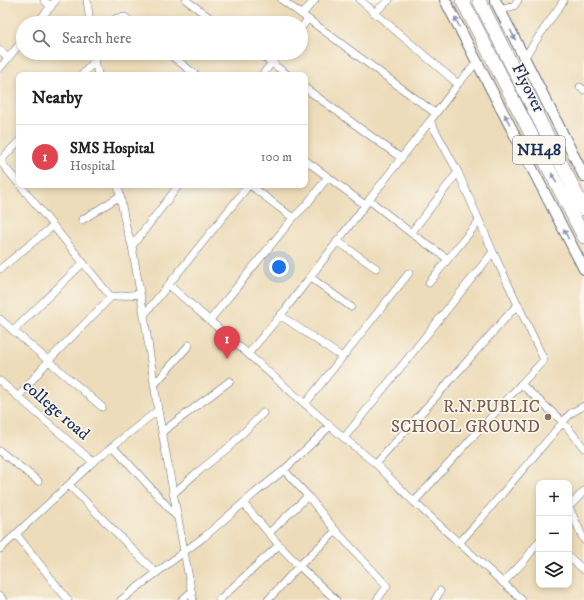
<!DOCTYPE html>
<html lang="en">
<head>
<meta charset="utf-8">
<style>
  body { margin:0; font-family:"IM FELL DW Pica",serif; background:#f2f2f2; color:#222 }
  .controls { position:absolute; right:12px; bottom:12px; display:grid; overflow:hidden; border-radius:8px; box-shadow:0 2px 6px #0003 }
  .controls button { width:36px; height:36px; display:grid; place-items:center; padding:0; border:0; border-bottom:1px solid #e0e0e0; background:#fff; color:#222; font:20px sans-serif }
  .you { position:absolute; left:279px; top:267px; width:14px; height:14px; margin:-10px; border:3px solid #fff; border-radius:50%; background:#1a73e8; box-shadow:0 0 0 6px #1a73e833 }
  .badge { display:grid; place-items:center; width:26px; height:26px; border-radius:50%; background:#d93025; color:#fff; font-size:13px; font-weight:700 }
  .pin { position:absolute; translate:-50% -33px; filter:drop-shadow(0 1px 2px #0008) }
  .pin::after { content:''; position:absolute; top:21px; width:14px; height:12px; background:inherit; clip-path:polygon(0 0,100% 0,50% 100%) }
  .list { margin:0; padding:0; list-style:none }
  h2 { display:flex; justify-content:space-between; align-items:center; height:52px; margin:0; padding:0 16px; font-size:17px }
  h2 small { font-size:13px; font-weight:400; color:#767676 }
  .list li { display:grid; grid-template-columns:26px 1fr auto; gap:12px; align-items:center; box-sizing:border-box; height:64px; padding:0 16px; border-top:1px solid #e0e0e0 }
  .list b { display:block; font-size:15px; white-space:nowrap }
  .list p { margin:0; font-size:13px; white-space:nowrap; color:#767676 }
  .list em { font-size:13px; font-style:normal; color:#767676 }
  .icon { flex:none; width:22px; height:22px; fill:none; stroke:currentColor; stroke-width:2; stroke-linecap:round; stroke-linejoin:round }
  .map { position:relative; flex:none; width:584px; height:600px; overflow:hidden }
  .search { position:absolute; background:#fff; box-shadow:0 2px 6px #0003; left:16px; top:16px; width:292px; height:44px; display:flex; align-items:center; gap:10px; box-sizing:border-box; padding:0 14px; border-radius:22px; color:#767676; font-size:15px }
  .panel { position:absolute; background:#fff; box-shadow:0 2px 6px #0003; left:16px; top:72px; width:292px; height:116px; border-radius:8px }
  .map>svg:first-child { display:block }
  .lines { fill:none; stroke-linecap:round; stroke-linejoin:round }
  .street-casing { stroke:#646c7e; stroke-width:8 }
  .secondary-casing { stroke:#646c7e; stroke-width:12 }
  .highway-casing { stroke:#646c7e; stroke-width:14 }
  .street { stroke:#fff; stroke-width:7 }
  .secondary { stroke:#fff; stroke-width:10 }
  .highway { stroke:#fff; stroke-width:13 }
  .oneway { fill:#8d97ae }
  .education-dot { fill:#8d6e63; stroke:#fbf7ec; stroke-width:1.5 }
  .labels { text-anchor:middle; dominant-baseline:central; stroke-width:3.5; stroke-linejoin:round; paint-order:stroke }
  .shield { fill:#fbf7ec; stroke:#5e6b89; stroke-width:1 }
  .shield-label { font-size:16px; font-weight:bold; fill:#1b2f5e }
  .street-label { font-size:17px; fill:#1b2f5e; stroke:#fbf7ec }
  .education-label { font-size:17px; fill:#785e54; stroke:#fbf7ec; text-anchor:end }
</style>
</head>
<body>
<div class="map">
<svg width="584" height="600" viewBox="0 0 584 600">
  <rect width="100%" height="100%" fill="#fbf7ec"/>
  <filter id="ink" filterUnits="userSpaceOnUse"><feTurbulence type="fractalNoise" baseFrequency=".025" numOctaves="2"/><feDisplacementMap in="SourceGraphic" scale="8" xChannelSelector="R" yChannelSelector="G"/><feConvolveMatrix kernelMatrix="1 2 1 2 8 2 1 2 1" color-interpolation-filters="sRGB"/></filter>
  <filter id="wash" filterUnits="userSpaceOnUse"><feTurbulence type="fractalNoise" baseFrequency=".012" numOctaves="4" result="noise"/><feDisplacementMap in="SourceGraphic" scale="16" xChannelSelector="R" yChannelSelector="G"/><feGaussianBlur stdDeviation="0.9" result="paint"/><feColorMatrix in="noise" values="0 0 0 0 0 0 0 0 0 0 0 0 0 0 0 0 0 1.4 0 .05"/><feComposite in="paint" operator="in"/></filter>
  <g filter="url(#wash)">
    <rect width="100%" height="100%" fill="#eddcb9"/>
  </g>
  <g filter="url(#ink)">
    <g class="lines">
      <defs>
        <path id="street" d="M 44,0 L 51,7
          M 87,0 L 90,23
          M 186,0 L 217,23
          M 282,0 L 308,19 L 301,28
          M 360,0 L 458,84
          M 500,10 L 514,6 L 518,0
          M 374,13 L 389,0
          M 302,14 L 315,0
          M 308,19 L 435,113
          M 37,23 L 56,0
          M 112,23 L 116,18 L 125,17 L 132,23
          M 0,50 L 8,58
          M 94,53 L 98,75
          M 168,53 L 196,75
          M 258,53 L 288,75
          M 524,58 L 564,0
          M 477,62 L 458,84 L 430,121 L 458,172 L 493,252 L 544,360 L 521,384
          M 0,68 L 23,40
          M 82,75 L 95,61
          M 262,75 L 280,53
          M 580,87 L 584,90
          M 305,88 L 401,158
          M 430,121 L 369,200 L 411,233 L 458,172
          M 305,160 L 328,177
          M 0,161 L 19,184
          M 0,161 L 19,141
          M 20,185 L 111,297
          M 118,185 L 126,227 L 132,246 L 144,315 L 158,410 L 193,600
          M 293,218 L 306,205 L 328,177 L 365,205
          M 82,220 L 120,196
          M 411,233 L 448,259 L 479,221
          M 337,241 L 376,268
          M 132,246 L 179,185
          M 0,269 L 53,226
          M 310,277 L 351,307
          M 429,283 L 448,259
          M 169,285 L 344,438 L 376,464 L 414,502 L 522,600
          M 144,315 L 249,185
          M 280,315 L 342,357
          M 0,319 L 102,407
          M 210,320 L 293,218 L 250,185
          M 13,331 L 83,263
          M 248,354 L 285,310 L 369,200
          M 0,381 L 93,462
          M 154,385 L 189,345
          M 18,397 L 49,360 L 111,297 L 140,294
          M 305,404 L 409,273
          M 584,406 L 571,413 L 563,422 L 584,448
          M 162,432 L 230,381
          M 344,438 L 493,252
          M 113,446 L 177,517
          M 0,451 L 38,481
          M 376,464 L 518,304
          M 69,485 L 156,573
          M 173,494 L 194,475 L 229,447 L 263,413
          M 414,502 L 521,384 L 563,422 L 479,521 L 459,543
          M 569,507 L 584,540
          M 569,507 L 584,491
          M 336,531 L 387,586 L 377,600
          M 269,533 L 308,496 L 284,470
          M 16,534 L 68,600
          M 279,545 L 299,566 L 336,531 L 308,496
          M 0,549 L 93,462 L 158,410
          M 569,557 L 584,570
          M 503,583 L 525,560 L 539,541
          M 0,596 L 3,600
          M 121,600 L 185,551 L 204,537 L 255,493 L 284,470 L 330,426
          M 182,600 L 191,592
          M 219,600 L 279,545 L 243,503
          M 268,600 L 299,566 L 336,600
          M 435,600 L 440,591"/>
        <path id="secondary" d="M 445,0 L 584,269
          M 495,0 L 584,176"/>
        <path id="highway" d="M 462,0 L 584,237
          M 479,0 L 584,209"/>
      </defs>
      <use href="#street" class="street-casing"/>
      <use href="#secondary" class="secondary-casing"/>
      <use href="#highway" class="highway-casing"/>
      <use href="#street" class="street"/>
      <use href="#secondary" class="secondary"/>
      <use href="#highway" class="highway"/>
    </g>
    <defs><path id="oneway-solid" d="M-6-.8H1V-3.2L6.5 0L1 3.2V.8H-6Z"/></defs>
    <g class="oneway">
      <use href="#oneway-solid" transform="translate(457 22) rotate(-118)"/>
      <use href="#oneway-solid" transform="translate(513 35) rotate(63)"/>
      <use href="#oneway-solid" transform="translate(507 119) rotate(-117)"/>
      <use href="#oneway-solid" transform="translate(554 178) rotate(-117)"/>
      <use href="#oneway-solid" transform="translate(566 234) rotate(-117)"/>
    </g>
  </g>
  <circle class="education-dot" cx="548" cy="417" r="4"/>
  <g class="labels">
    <rect class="shield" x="513" y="136" width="52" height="28" rx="3"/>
    <g class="shield-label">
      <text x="539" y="150">NH48</text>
    </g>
    <g class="street-label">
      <text transform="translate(528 88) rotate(63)">Flyover</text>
      <text transform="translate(56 410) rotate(41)">college road</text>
    </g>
    <g class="education-label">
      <text x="540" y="407">R.N.PUBLIC<tspan x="540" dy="20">SCHOOL GROUND</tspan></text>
    </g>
  </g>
</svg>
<div class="controls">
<button>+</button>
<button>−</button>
<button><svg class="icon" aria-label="layers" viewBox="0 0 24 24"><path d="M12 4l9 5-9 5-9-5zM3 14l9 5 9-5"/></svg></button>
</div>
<div class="you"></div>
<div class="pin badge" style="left:227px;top:359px;background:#e0444e">1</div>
<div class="search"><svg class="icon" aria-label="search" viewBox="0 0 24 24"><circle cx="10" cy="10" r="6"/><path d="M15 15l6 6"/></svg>Search here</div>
<section class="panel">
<h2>Nearby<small></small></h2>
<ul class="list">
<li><span class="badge" style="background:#e0444e">1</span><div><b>SMS Hospital</b><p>Hospital</p></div><em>100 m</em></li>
</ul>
</section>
</div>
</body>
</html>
